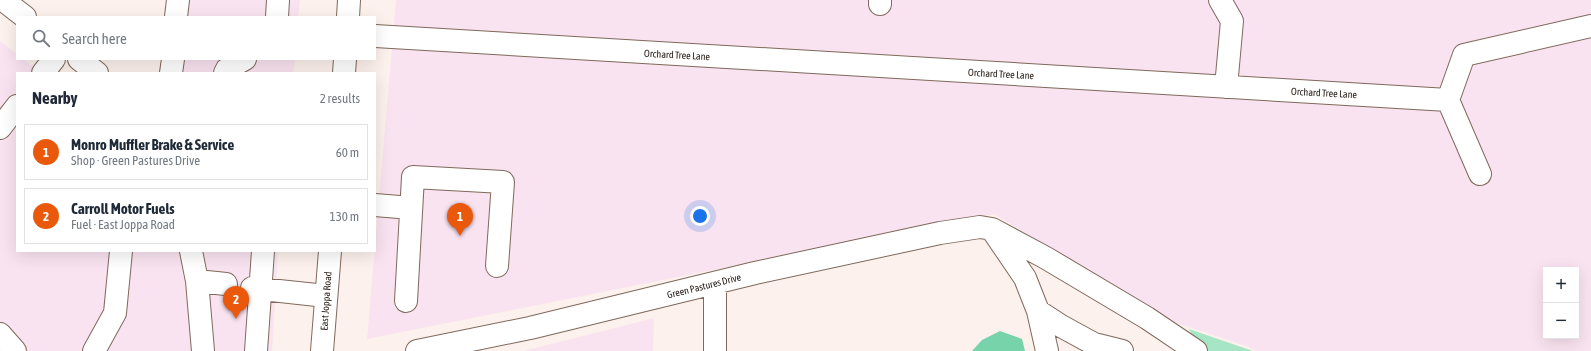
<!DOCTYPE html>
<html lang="en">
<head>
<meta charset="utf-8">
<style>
  body { margin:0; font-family:"Asap Condensed",sans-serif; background:#f6f6f7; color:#1f2937 }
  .controls { position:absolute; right:12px; bottom:12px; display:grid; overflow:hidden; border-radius:0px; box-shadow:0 4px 16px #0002 }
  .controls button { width:36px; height:36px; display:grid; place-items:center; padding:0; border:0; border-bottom:1px solid #e0e1e3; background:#fff; color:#1f2937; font:20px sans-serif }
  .you { position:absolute; left:700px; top:216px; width:14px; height:14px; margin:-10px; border:3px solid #fff; border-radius:50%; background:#1a73e8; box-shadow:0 0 0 6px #1a73e833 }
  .badge { display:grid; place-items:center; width:26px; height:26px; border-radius:50%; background:#ea580c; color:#fff; font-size:13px; font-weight:700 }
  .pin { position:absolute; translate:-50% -33px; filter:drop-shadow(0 1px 2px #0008) }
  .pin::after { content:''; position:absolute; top:21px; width:14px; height:12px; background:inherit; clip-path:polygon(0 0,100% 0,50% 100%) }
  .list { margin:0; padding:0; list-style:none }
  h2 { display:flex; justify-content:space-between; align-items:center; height:52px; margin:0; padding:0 16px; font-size:17px }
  h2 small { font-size:13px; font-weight:400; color:#747a83 }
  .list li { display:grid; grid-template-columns:26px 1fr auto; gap:12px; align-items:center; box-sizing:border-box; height:56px; margin:0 8px 8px; padding:0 8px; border:1px solid #e0e1e3; border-radius:0px }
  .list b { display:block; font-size:15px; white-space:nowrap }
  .list p { margin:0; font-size:13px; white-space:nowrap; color:#747a83 }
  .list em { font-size:13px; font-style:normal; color:#747a83 }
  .icon { flex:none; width:22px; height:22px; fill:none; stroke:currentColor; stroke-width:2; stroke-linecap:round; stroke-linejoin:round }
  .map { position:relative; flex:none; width:1591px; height:351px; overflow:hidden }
  .search { position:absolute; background:#fff; box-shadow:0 4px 16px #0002; left:16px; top:16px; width:360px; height:44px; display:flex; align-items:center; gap:10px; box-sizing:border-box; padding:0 14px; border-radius:0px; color:#747a83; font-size:15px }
  .panel { position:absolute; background:#fff; box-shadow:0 4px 16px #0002; left:16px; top:72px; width:360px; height:180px; border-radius:0px }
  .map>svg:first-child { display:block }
  .commercial { fill:#f9e3f0; fill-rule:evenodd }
  .green { fill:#a6e6c7 }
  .forest { fill:#77d3aa }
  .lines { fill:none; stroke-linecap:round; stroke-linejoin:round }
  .minor-casing { stroke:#7f685c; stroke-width:24 }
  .major-casing { stroke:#7f685c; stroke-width:24 }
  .minor { stroke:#fff; stroke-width:22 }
  .major { stroke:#fff; stroke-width:22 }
  .labels { text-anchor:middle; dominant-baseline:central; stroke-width:4; stroke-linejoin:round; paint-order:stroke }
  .street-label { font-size:10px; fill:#231a15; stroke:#fff }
</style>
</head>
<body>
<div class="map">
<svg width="1591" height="351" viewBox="0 0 1591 351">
  <rect width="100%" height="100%" fill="#fcf1ec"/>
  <path class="commercial" d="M 185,0 L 300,0 L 298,17 L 184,17 Z
    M 396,0 L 1591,0 L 1591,351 L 1256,351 L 1249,347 L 1171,321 L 994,214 L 367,339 ZM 1546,270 L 1576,270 L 1576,336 L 1546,336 Z
    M 0,41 L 17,54 L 17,59 L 23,59 L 42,73 L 17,73 L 17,251 L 278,251 L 272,351 L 0,351 Z
    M 180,59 L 295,59 L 293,73 L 179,73 Z
    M 654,318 L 653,351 L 523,351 Z"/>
  <path class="green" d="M 1189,329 L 1253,351 L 1200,351 Z"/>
  <path class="forest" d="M 1000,331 L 1022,339 L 1025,351 L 972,351 L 982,340 Z"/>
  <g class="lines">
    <defs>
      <path id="minor" d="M 3,0 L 25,17
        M 1220,0 L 1232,21 L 1226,87
        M 880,4 L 880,0
        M 176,17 L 178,0
        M 277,17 L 278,0
        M 375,36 L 1448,100 L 1464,55 L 1591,26
        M 79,59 L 97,73
        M 43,73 L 54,59
        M 171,73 L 173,59
        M 225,73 L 227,69 L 245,59
        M 1448,100 L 1480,174
        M 0,128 L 17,106
        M 375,205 L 411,208
        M 993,231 L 1025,278 L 1038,311 L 1047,351
        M 191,251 L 197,281 L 203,351
        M 197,281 L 226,284
        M 715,283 L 715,351
        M 252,288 L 326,296
        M 406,301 L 413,177 L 503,182 L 497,266
        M 1038,311 L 1061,326 L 1094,344 L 1122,351
        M 0,334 L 15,351
        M 94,351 L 115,313 L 121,251
        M 256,351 L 263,251
        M 417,351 L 530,328 L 755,273 L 940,233 L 980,227 L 992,229 L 1046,258 L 1147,318 L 1196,351"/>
      <path id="major" d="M 348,17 L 349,0
        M 344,73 L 345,59
        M 322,351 L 330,251"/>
    </defs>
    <use href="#minor" class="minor-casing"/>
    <use href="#major" class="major-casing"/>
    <use href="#minor" class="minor"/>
    <use href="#major" class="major"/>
  </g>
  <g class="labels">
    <g class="street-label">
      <text transform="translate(677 55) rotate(3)">Orchard Tree Lane</text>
      <text transform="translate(1001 74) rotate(3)">Orchard Tree Lane</text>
      <text transform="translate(1324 93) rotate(3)">Orchard Tree Lane</text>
      <text transform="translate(704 286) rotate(-14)">Green Pastures Drive</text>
      <text transform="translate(326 301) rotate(-86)">East Joppa Road</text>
    </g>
  </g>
</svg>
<div class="controls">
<button>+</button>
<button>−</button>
</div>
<div class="you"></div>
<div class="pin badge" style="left:460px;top:236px">1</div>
<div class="pin badge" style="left:236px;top:319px">2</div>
<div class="search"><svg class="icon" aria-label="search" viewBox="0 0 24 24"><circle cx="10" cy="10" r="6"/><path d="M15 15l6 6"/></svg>Search here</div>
<section class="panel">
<h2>Nearby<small>2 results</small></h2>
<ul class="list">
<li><span class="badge">1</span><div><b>Monro Muffler Brake &amp; Service</b><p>Shop · Green Pastures Drive</p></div><em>60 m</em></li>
<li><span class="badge">2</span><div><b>Carroll Motor Fuels</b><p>Fuel · East Joppa Road</p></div><em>130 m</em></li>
</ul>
</section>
</div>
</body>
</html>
